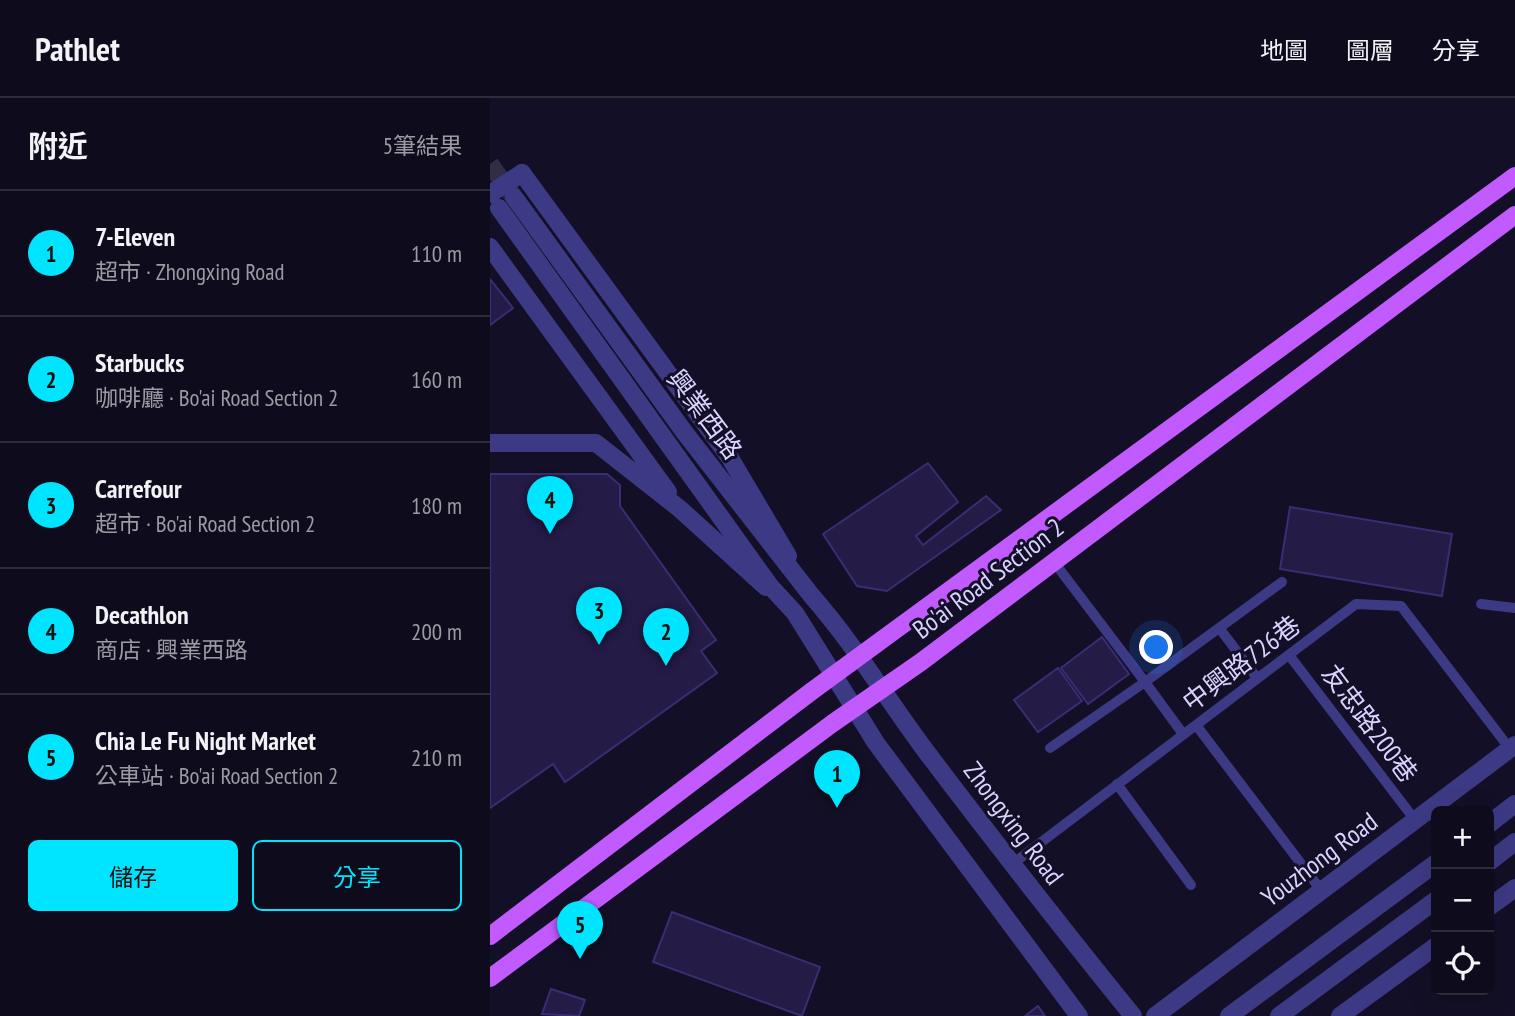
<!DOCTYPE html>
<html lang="zh-TW">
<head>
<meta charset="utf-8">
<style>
  body { margin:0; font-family:"PT Sans Narrow","Noto Sans TC",sans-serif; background:#1c1929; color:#f1f3f6 }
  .controls { position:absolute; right:21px; bottom:21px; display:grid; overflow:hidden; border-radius:10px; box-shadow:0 7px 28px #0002 }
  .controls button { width:63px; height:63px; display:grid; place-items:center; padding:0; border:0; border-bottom:2px solid #2e2b3b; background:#0e0b1c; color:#f1f3f6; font:35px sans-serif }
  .you { position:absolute; left:667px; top:550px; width:24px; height:24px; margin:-18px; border:5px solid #fff; border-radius:50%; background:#1a73e8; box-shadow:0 0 0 10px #1a73e833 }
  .badge { display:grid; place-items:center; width:46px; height:46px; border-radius:50%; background:#00e5ff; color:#111; font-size:23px; font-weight:700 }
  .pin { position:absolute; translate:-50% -58px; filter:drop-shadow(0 2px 4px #0008) }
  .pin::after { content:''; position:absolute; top:37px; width:24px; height:21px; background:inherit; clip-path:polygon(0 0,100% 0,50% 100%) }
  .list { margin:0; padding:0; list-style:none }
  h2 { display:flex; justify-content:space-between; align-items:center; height:91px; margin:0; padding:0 28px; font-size:30px }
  h2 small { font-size:23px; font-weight:400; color:#9b9ba3 }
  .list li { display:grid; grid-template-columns:46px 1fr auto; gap:21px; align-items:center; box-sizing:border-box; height:126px; padding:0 28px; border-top:2px solid #2e2b3b }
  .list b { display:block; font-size:26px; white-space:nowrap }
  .list p { margin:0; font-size:23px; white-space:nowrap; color:#9b9ba3 }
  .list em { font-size:23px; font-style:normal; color:#9b9ba3 }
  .actions { display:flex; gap:14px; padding:21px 28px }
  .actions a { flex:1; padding:16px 0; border:2px solid #00e5ff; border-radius:10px; text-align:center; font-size:24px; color:#00e5ff }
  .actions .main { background:#00e5ff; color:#111 }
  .icon { flex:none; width:38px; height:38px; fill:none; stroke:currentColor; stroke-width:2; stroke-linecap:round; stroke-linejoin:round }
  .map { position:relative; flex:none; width:1025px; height:918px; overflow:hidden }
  header { display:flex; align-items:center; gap:42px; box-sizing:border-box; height:98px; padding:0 35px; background:#0e0b1c; border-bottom:2px solid #2e2b3b }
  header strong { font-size:33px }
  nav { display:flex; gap:38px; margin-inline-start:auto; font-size:24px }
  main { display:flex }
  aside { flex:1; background:#0e0b1c }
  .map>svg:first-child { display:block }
  .building { fill:#241b47; stroke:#3b2d73; stroke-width:2 }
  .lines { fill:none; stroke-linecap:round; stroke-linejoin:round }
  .tertiary-tunnel { stroke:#312d47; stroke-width:18; stroke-dasharray:18 9; stroke-linecap:butt }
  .service { stroke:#3d3a85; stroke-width:10 }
  .minor { stroke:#3d3a85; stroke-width:18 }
  .tertiary { stroke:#3d3a85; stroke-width:18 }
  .primary { stroke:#c25bff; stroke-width:18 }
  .minor-bridge { stroke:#3d3a85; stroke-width:18 }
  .labels { text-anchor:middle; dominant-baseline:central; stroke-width:6; stroke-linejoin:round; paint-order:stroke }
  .street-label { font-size:26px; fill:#d9d4ff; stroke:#130f26 }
</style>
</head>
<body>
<header>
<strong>Pathlet</strong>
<nav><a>地圖</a><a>圖層</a><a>分享</a></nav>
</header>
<main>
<aside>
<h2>附近<small>5筆結果</small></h2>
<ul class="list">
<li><span class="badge">1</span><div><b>7-Eleven</b><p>超市 · Zhongxing Road</p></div><em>110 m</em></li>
<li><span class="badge">2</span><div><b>Starbucks</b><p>咖啡廳 · Bo'ai Road Section 2</p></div><em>160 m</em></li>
<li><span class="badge">3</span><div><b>Carrefour</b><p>超市 · Bo'ai Road Section 2</p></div><em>180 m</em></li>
<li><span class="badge">4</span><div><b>Decathlon</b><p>商店 · 興業西路</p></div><em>200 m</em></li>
<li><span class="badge">5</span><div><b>Chia Le Fu Night Market</b><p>公車站 · Bo'ai Road Section 2</p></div><em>210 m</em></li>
</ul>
<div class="actions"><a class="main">儲存</a><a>分享</a></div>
</aside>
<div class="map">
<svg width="1025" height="918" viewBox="0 0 1025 918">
  <rect width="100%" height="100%" fill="#130f26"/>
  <path class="building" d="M 0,181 L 23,210 L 0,227 Z
    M 438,365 L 468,404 L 426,438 L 433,447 L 496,398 L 511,412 L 397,493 L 367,488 L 333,436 Z
    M 0,376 L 117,376 L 130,387 L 130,408 L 226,542 L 211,553 L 227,575 L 75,684 L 63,666 L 0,710 Z
    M 800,409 L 962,436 L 952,498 L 790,471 Z
    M 612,539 L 639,576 L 598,606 L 571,570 Z
    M 568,570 L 592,603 L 548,634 L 524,602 Z
    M 182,814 L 330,869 L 312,918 L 163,864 Z
    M 61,891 L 95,902 L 89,918 L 52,916 Z
    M 548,908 L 555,918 L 535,918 Z"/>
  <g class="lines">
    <path class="tertiary-tunnel" d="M 0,66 L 24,99"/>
    <path class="service" d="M 564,464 L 655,584 L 792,484
      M 991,506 L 1025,510
      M 730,531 L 767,580
      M 799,557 L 925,722
      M 706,627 L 831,792
      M 560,650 L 655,584 L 693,636
      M 627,686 L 701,787
      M 521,767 L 866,506 L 911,508 L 1020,651"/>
    <path class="minor" d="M 32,75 L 240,360 L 298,458
      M 0,149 L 178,394
      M 0,345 L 106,345 L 190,411 L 276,489
      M 999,809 L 1025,790
      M 665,918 L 1025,647
      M 850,918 L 946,848"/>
    <path class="tertiary" d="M 24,99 L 195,335 L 321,497 C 364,546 397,601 435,652 C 503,742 572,830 643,918
      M 9,110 L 280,488 L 305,515 L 386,645 L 589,918
      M 999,726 L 1025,706
      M 999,764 L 1025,744
      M 739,918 L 946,765
      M 789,918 L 946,802"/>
    <path class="primary" d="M 0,838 L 322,593 L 1025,78
      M 0,880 L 343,625 L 431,564 L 1025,117"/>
    <path class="minor-bridge" d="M 0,96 L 32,75"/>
  </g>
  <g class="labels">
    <g class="street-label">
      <text transform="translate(215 316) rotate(53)">興業西路</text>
      <text transform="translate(498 480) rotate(-37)">Bo'ai Road Section 2</text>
      <text transform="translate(751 565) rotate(-37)">中興路726巷</text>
      <text transform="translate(880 625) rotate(53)">友忠路200巷</text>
      <text transform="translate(524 725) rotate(53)">Zhongxing Road</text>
      <text transform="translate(829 761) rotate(-37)">Youzhong Road</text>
    </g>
  </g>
</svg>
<div class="controls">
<button>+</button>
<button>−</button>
<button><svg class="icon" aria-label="locate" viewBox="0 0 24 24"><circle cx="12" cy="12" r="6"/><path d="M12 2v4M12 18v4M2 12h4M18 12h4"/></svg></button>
</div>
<div class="you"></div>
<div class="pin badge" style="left:347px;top:710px">1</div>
<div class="pin badge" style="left:176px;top:568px">2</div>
<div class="pin badge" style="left:109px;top:547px">3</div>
<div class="pin badge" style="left:60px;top:436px">4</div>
<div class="pin badge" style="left:90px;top:861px">5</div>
</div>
</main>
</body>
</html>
